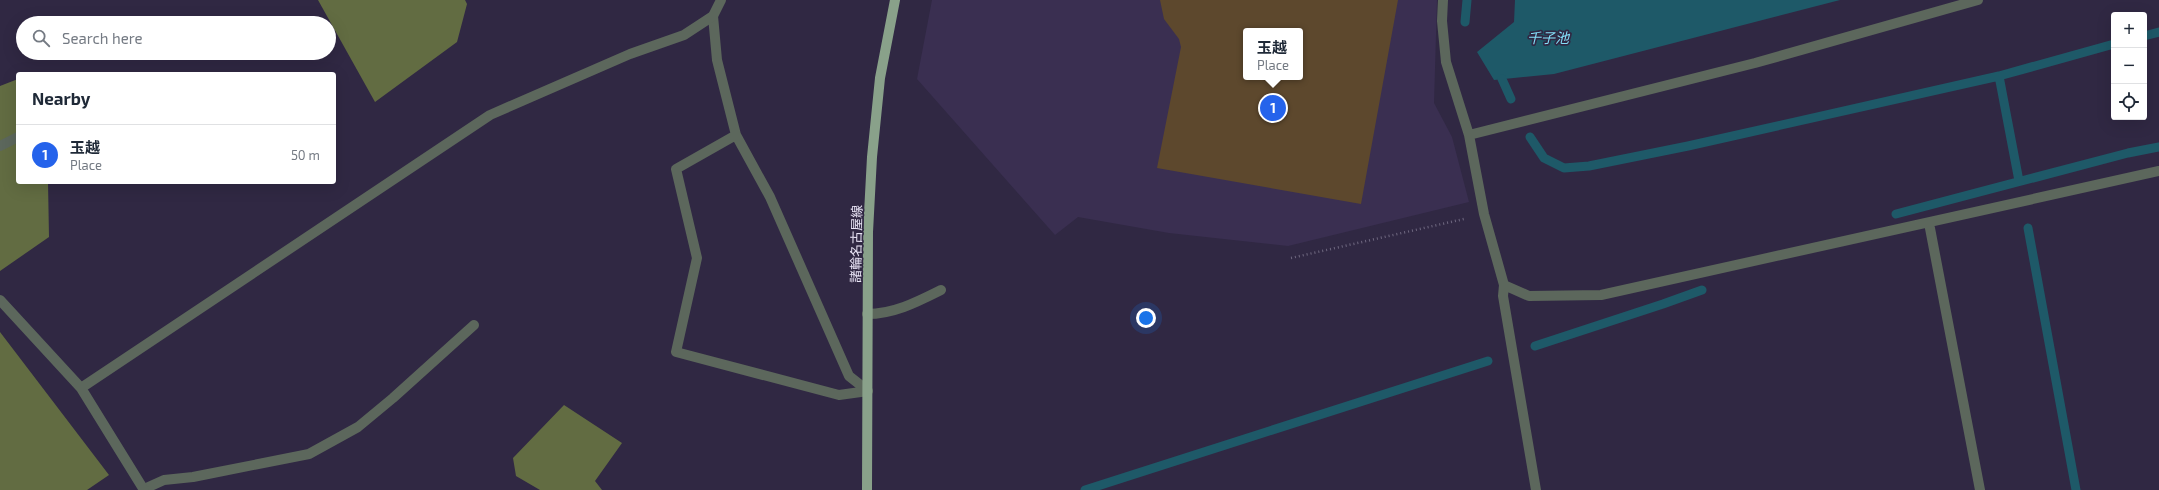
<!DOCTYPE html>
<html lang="en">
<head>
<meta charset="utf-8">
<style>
  body { margin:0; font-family:"Exo 2","Noto Sans JP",sans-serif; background:#f6f6f7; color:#1f2937 }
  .controls { position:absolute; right:12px; top:12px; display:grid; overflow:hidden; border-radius:4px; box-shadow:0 4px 16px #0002 }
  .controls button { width:36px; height:36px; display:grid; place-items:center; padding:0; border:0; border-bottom:1px solid #e0e1e3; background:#fff; color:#1f2937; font:20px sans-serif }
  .you { position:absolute; left:1146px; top:318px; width:14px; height:14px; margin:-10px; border:3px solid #fff; border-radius:50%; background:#1a73e8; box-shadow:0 0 0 6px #1a73e833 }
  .badge { display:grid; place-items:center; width:26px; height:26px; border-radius:50%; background:#2563eb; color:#fff; font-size:13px; font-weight:700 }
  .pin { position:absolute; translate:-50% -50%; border:2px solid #fff; box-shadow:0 1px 4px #0006 }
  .popup { position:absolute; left:1243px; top:28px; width:60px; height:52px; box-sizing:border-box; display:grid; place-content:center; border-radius:4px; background:#fff; filter:drop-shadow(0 1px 3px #0005); font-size:13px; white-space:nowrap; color:#747a83 }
  .popup b { font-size:15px; color:#1f2937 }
  .popup::after { content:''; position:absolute; left:50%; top:100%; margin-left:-8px; border:8px solid transparent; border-top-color:#fff }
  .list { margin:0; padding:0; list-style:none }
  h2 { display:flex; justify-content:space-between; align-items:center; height:52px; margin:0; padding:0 16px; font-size:17px }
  h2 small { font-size:13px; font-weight:400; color:#747a83 }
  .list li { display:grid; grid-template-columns:26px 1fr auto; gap:12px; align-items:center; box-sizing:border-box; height:60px; padding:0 16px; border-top:1px solid #e0e1e3 }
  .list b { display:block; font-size:15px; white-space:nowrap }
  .list p { margin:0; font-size:13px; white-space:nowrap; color:#747a83 }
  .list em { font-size:13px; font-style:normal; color:#747a83 }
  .icon { flex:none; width:22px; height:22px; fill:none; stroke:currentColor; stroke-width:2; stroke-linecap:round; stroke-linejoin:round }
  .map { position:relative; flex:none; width:2159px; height:490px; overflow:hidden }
  .search { position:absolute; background:#fff; box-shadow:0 4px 16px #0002; left:16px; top:16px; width:320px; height:44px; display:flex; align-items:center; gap:10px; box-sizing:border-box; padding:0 14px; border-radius:22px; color:#747a83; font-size:15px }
  .panel { position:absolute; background:#fff; box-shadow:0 4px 16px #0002; left:16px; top:72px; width:320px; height:112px; border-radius:4px }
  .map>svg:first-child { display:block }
  .built { fill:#3a2f51; fill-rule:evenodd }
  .forest { fill:#626c42 }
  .water { fill:#1e5968 }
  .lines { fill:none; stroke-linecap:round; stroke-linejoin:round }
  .stream { stroke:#1e5968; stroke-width:9 }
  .building { fill:#5d482d; fill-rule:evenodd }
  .path { stroke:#6f6880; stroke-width:2.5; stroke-dasharray:1 3; stroke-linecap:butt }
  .service { stroke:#5c675c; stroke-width:10 }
  .minor { stroke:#5c675c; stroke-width:10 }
  .primary { stroke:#89a18a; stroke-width:10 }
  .labels { text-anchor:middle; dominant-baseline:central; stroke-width:3.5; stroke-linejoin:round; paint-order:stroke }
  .street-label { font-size:13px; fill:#e8e3f5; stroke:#302843 }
  .water-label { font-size:14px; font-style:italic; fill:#84dff8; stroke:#302843 }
</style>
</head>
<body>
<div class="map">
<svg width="2159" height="490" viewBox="0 0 2159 490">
  <rect width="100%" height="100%" fill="#302843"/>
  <path class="built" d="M 932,0 L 1437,0 L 1434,103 L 1452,137 L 1469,202 L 1288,246 L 1169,233 L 1078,217 L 1055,235 L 917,79 ZM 1246,31 L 1300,31 L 1300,77 L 1246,77 Z"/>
  <path class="forest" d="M 318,0 L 465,0 L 467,4 L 457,42 L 375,102 Z
    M 18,79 L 18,182 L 48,182 L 49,237 L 0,271 L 0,86 Z
    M 0,332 L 109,475 L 87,490 L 0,490 Z
    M 564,405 L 622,443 L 595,481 L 602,490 L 540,490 L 516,476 L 513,458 Z"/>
  <path class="water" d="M 1515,0 L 1840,0 L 1554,74 L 1494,80 L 1477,52 L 1514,22 Z"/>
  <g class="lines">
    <path class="stream" d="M 1465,22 L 1467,0
      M 2144,36 L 2159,32
      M 1999,76 L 2019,181
      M 1502,79 L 1511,99
      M 1530,137 L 1544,158 L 1564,168 L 1589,166 L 1688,146 L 1999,76 L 2114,44
      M 1896,214 L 2128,153 L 2159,147
      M 2028,228 L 2076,490
      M 1535,346 L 1663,304 L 1702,290
      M 1085,490 L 1488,361"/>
  </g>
  <path class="building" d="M 1160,0 L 1398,0 L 1361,204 L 1157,168 L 1181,47 L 1179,39 L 1164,19 ZM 1246,31 L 1300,31 L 1300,77 L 1246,77 Z"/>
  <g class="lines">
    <path class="path" d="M 1291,258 L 1464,219"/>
    <path class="service" d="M 713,16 L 717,60 L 736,135 L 770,197 L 849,376 L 868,391
      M 736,135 L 676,169 L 697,258 L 676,352 L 839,395 L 868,391
      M 0,146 L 18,137
      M 867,314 C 894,314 917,302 941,290
      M 144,489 L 164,480 L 193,477 L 309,454 L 358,427 L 393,398 L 474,325"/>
    <path class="minor" d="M 1443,0 L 1442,21 L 1446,62 L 1469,135 L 1484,214 L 1504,285 L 1503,296 L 1536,490
      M 1469,135 L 1755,63 L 1978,0
      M 1929,223 L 1980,490
      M 1504,285 L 1529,296 L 1601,295 L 2159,171
      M 0,300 L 81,388 L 144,490
      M 81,388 L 490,115 L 630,54 L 684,35 L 713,16 L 721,0"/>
    <path class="primary" d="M 867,490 L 868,232 L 872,157 L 880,78 L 895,0"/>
  </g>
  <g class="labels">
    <g class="street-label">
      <text transform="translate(856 244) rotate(-89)">諸輪名古屋線</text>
    </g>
    <g class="water-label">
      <text x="1548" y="37">千子池</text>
    </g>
  </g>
</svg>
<div class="controls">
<button>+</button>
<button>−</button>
<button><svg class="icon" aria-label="locate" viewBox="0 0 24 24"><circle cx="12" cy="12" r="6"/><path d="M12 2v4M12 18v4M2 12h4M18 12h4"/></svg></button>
</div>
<div class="you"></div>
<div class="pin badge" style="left:1273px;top:108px">1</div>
<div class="popup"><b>玉越</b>Place</div>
<div class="search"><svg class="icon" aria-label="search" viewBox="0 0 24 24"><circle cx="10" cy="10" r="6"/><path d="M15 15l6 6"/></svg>Search here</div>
<section class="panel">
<h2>Nearby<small></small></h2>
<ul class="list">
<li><span class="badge">1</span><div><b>玉越</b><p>Place</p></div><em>50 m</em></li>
</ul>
</section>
</div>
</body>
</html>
